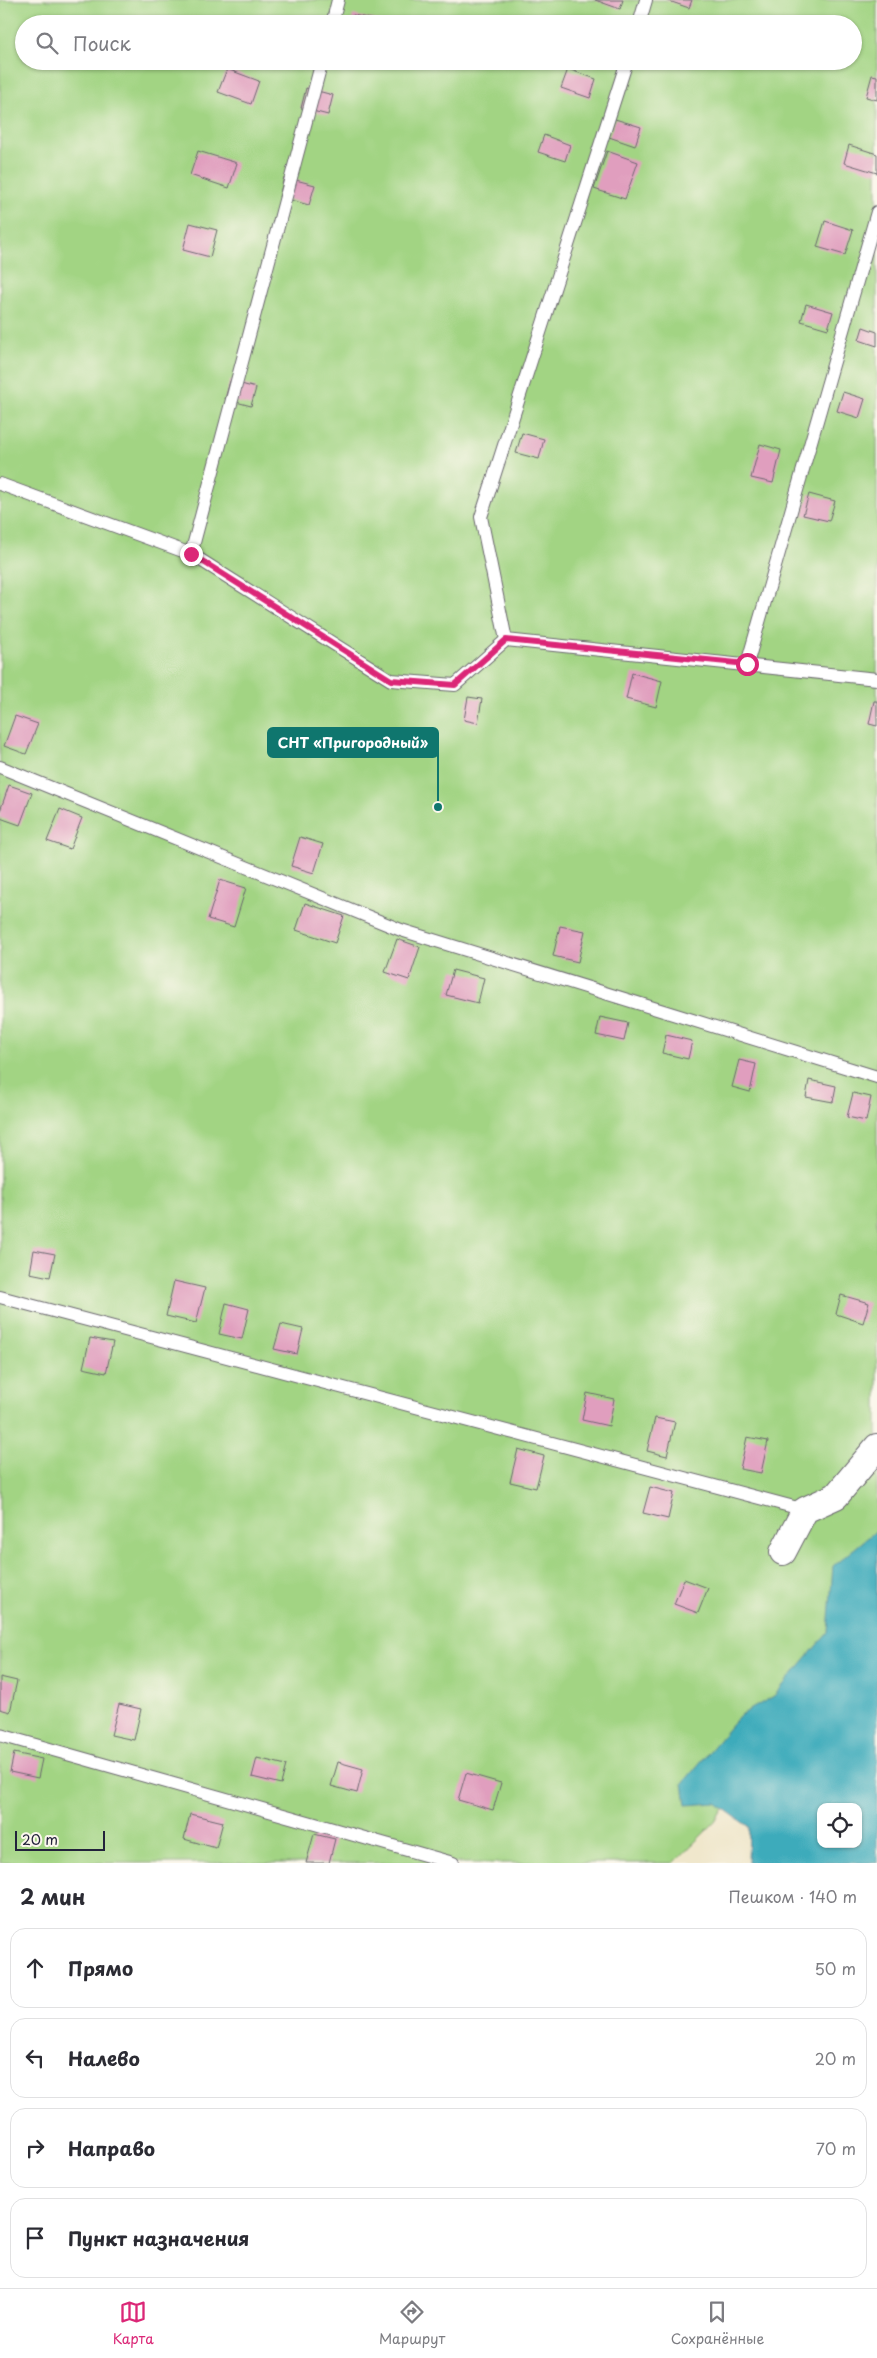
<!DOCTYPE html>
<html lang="ru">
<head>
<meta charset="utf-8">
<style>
  body { margin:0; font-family:"Playpen Sans",sans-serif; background:#f2f2f3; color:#2b2b33 }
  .controls { position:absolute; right:15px; bottom:15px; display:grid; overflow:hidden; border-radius:10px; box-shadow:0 1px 4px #0004 }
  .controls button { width:45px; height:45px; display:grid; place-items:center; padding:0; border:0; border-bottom:1px solid #e1e1e2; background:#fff; color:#2b2b33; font:25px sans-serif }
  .scale { position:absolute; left:15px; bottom:12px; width:90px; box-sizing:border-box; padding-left:5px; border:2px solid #22223b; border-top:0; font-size:14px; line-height:18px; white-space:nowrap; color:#22223b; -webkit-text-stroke:4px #fbf7ec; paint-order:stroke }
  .stop { position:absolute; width:15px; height:15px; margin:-11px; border:4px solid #db2777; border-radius:50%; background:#fff }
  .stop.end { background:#db2777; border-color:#fff; box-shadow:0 1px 5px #0008 }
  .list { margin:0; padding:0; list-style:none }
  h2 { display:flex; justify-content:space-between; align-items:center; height:65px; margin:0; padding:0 20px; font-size:21px }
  h2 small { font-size:16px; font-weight:400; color:#7c7c81 }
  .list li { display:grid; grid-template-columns:32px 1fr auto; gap:15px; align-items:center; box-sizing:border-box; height:80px; margin:0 10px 10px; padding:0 10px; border:1px solid #e1e1e2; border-radius:15px }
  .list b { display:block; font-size:19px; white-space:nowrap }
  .list em { font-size:16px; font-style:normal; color:#7c7c81 }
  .icon { flex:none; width:28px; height:28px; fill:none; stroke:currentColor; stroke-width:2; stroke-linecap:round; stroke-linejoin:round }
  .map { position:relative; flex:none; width:877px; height:1863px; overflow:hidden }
  .search { position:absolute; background:#fff; box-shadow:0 1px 4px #0004; left:15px; right:15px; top:15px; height:55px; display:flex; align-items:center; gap:12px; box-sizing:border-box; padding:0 18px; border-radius:28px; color:#7c7c81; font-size:19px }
  .sheet { height:425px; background:#fff }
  nav { display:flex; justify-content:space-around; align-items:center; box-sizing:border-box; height:70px; border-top:1px solid #e1e1e2; background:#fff; font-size:14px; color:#7c7c81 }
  nav a { display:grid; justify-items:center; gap:2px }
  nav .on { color:#db2777 }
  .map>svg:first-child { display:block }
  .green { fill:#a2d483; stroke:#627b5f; fill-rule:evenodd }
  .water { fill:#3cabbb; stroke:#2f667b; fill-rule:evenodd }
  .building { fill:#e09ebe }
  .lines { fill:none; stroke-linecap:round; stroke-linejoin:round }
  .service-casing { stroke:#6a676e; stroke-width:14 }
  .minor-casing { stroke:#6a676e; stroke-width:28 }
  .service { stroke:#fff; stroke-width:12 }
  .minor { stroke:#fff; stroke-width:26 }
  .route { stroke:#db2777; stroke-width:6 }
  .leader { fill:none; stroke:#0f766e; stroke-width:2 }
  .callout-dot { fill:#0f766e; stroke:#fbf7ec; stroke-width:2 }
  .callout { fill:#0f766e; stroke:#0f766e; stroke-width:2 }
  .callout-label { font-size:14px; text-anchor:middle; font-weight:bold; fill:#fff }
</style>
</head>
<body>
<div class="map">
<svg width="877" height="1863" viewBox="0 0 877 1863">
  <rect width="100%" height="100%" fill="#fbf7ec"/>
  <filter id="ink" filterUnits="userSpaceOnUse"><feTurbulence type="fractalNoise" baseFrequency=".02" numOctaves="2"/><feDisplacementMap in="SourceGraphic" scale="10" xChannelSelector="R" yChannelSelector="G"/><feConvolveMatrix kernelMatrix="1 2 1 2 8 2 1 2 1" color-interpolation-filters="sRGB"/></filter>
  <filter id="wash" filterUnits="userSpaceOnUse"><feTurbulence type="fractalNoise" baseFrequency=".0096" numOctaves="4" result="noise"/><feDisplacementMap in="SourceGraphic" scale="20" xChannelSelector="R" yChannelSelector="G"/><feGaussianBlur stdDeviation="1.12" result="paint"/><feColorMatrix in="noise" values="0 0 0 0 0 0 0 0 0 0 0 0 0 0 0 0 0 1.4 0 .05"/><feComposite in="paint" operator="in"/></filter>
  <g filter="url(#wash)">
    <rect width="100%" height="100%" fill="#f0e7cc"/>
    <path class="green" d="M 0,0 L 877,0 L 877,1552 L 715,1822 L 674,1863 L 0,1863 ZM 24,24 L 853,24 L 853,61 L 24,61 Z"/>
    <path class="water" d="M 877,1530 L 877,1863 L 748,1863 L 749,1827 L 716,1803 L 686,1805 L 683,1783 L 739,1716 L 774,1696 L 828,1632 L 833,1566 ZM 821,1807 L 858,1807 L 858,1844 L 821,1844 Z"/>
    <g id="blocks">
      <path class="building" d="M 595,0 L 623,0 L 620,9 Z
        M 666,0 L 692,0 L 689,8 Z
        M 353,15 L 380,21 L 379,24 L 351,24 Z
        M 227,69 L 259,81 L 251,104 L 218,92 Z
        M 568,69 L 596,79 L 590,98 L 561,88 Z
        M 872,75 L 877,76 L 877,100 L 866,97 Z
        M 306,88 L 333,95 L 328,115 L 301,108 Z
        M 615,119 L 641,127 L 635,146 L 609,137 Z
        M 544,135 L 570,145 L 565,161 L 538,152 Z
        M 849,145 L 877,154 L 877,173 L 844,163 Z
        M 198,151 L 237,163 L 229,188 L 190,175 Z
        M 607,151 L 638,162 L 625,199 L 594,189 Z
        M 284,177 L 315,185 L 309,205 L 279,197 Z
        M 825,221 L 853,230 L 845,255 L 817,247 Z
        M 190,223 L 217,230 L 210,257 L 183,250 Z
        M 806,304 L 833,312 L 828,329 L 801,321 Z
        M 863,327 L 877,332 L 877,346 L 859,340 Z
        M 230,381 L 256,388 L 251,406 L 225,399 Z
        M 843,392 L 865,399 L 859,418 L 837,411 Z
        M 522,433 L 544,439 L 539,459 L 516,453 Z
        M 760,444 L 781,450 L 773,483 L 751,478 Z
        M 809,494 L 835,501 L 829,521 L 803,515 Z
        M 632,673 L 662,681 L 656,707 L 626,699 Z
        M 468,697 L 482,699 L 478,723 L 464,720 Z
        M 874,701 L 877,701 L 877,726 L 869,724 Z
        M 15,716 L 38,724 L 26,754 L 4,746 Z
        M 9,785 L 32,793 L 20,825 L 0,818 L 0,811 Z
        M 60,809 L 82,818 L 70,849 L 47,841 Z
        M 300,837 L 323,844 L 314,873 L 291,866 Z
        M 220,880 L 246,888 L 234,927 L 208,919 Z
        M 305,903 L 344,916 L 335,943 L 296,930 Z
        M 560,926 L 585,931 L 578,962 L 553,956 Z
        M 397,939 L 420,947 L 409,980 L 385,972 Z
        M 453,970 L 484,978 L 478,1003 L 446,995 Z
        M 600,1017 L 628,1023 L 624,1041 L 596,1035 Z
        M 666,1035 L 692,1041 L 688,1059 L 662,1053 Z
        M 739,1060 L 756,1064 L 750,1092 L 732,1087 Z
        M 809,1080 L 836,1086 L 833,1102 L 806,1097 Z
        M 853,1093 L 871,1097 L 866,1121 L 847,1117 Z
        M 34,1250 L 55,1254 L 50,1277 L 30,1273 Z
        M 174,1281 L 205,1288 L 196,1323 L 166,1316 Z
        M 841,1295 L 869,1303 L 863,1323 L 836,1314 Z
        M 226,1303 L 249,1309 L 242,1339 L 219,1334 Z
        M 281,1324 L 303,1329 L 297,1354 L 274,1349 Z
        M 90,1338 L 113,1342 L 106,1373 L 83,1368 Z
        M 587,1393 L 614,1399 L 609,1426 L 582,1420 Z
        M 655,1418 L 675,1422 L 667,1456 L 647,1451 Z
        M 747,1437 L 768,1441 L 761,1473 L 740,1469 Z
        M 518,1449 L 544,1456 L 536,1488 L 510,1482 Z
        M 650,1487 L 674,1493 L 668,1519 L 643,1513 Z
        M 684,1579 L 708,1588 L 698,1613 L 674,1604 Z
        M 0,1677 L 17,1681 L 10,1712 L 0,1709 Z
        M 119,1704 L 141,1709 L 134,1740 L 111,1735 Z
        M 14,1753 L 42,1759 L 38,1778 L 10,1772 Z
        M 257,1758 L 286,1765 L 281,1784 L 252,1777 Z
        M 338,1762 L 363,1769 L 357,1793 L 331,1786 Z
        M 466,1773 L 501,1783 L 493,1810 L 458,1800 Z
        M 190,1814 L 223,1822 L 216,1848 L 184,1839 Z
        M 314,1834 L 335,1839 L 329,1863 L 306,1863 Z"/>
    </g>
  </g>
  <g filter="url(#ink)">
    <use href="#blocks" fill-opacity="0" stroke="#6a676e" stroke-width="1"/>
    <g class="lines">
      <defs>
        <path id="service" d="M 332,24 L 338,0
          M 639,24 L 646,0
          M 0,484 L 191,554 L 391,680 L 455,685 L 506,640 L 877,679
          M 191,554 L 322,61
          M 506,640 L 481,517 L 627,61
          M 747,664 L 877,212
          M 0,767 L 401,930 L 877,1077
          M 0,1297 L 805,1510
          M 0,1735 L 453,1863"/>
        <path id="minor" d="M 783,1552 L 805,1510 L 836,1496 L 877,1447"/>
      </defs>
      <use href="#service" class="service-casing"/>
      <use href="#minor" class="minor-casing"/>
      <use href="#service" class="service"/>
      <use href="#minor" class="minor"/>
    </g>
  </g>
  <g class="lines" filter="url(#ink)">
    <path class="route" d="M 191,554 L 391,680 L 455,685 L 506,640 L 747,664"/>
  </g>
  <path class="leader" d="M438 807L438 743"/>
  <circle class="callout-dot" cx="438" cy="807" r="5"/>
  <rect class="callout" x="268" y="728" width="170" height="29" rx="5"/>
  <g class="callout-label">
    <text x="353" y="748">СНТ «Пригородный»</text>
  </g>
</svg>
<div class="controls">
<button><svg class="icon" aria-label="locate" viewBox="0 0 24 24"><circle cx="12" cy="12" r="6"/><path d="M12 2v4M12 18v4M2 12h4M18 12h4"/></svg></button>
</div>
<div class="scale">20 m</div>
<div class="stop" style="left:747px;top:664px"></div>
<div class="stop end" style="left:191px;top:554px"></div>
<div class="search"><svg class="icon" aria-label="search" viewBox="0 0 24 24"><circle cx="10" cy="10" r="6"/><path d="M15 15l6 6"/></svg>Поиск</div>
</div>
<section class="sheet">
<h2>2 мин<small>Пешком · 140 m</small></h2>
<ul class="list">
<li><svg class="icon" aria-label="ahead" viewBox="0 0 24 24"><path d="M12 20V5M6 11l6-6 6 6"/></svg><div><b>Прямо</b></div><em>50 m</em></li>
<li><svg class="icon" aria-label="left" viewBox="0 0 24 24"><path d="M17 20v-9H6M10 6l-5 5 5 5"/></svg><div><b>Налево</b></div><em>20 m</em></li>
<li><svg class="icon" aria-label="right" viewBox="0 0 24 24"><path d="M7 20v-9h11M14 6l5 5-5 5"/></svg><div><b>Направо</b></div><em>70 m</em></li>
<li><svg class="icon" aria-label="arrive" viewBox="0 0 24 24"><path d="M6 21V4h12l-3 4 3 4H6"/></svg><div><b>Пункт назначения</b></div></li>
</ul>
</section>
<nav>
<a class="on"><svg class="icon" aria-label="map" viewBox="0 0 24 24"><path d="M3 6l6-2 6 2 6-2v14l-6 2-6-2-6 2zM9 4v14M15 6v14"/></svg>Карта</a>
<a><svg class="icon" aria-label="directions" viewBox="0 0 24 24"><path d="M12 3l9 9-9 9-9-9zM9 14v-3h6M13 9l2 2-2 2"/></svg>Маршрут</a>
<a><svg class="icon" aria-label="saved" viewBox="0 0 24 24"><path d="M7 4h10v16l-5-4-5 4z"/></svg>Сохранённые</a>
</nav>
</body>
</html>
